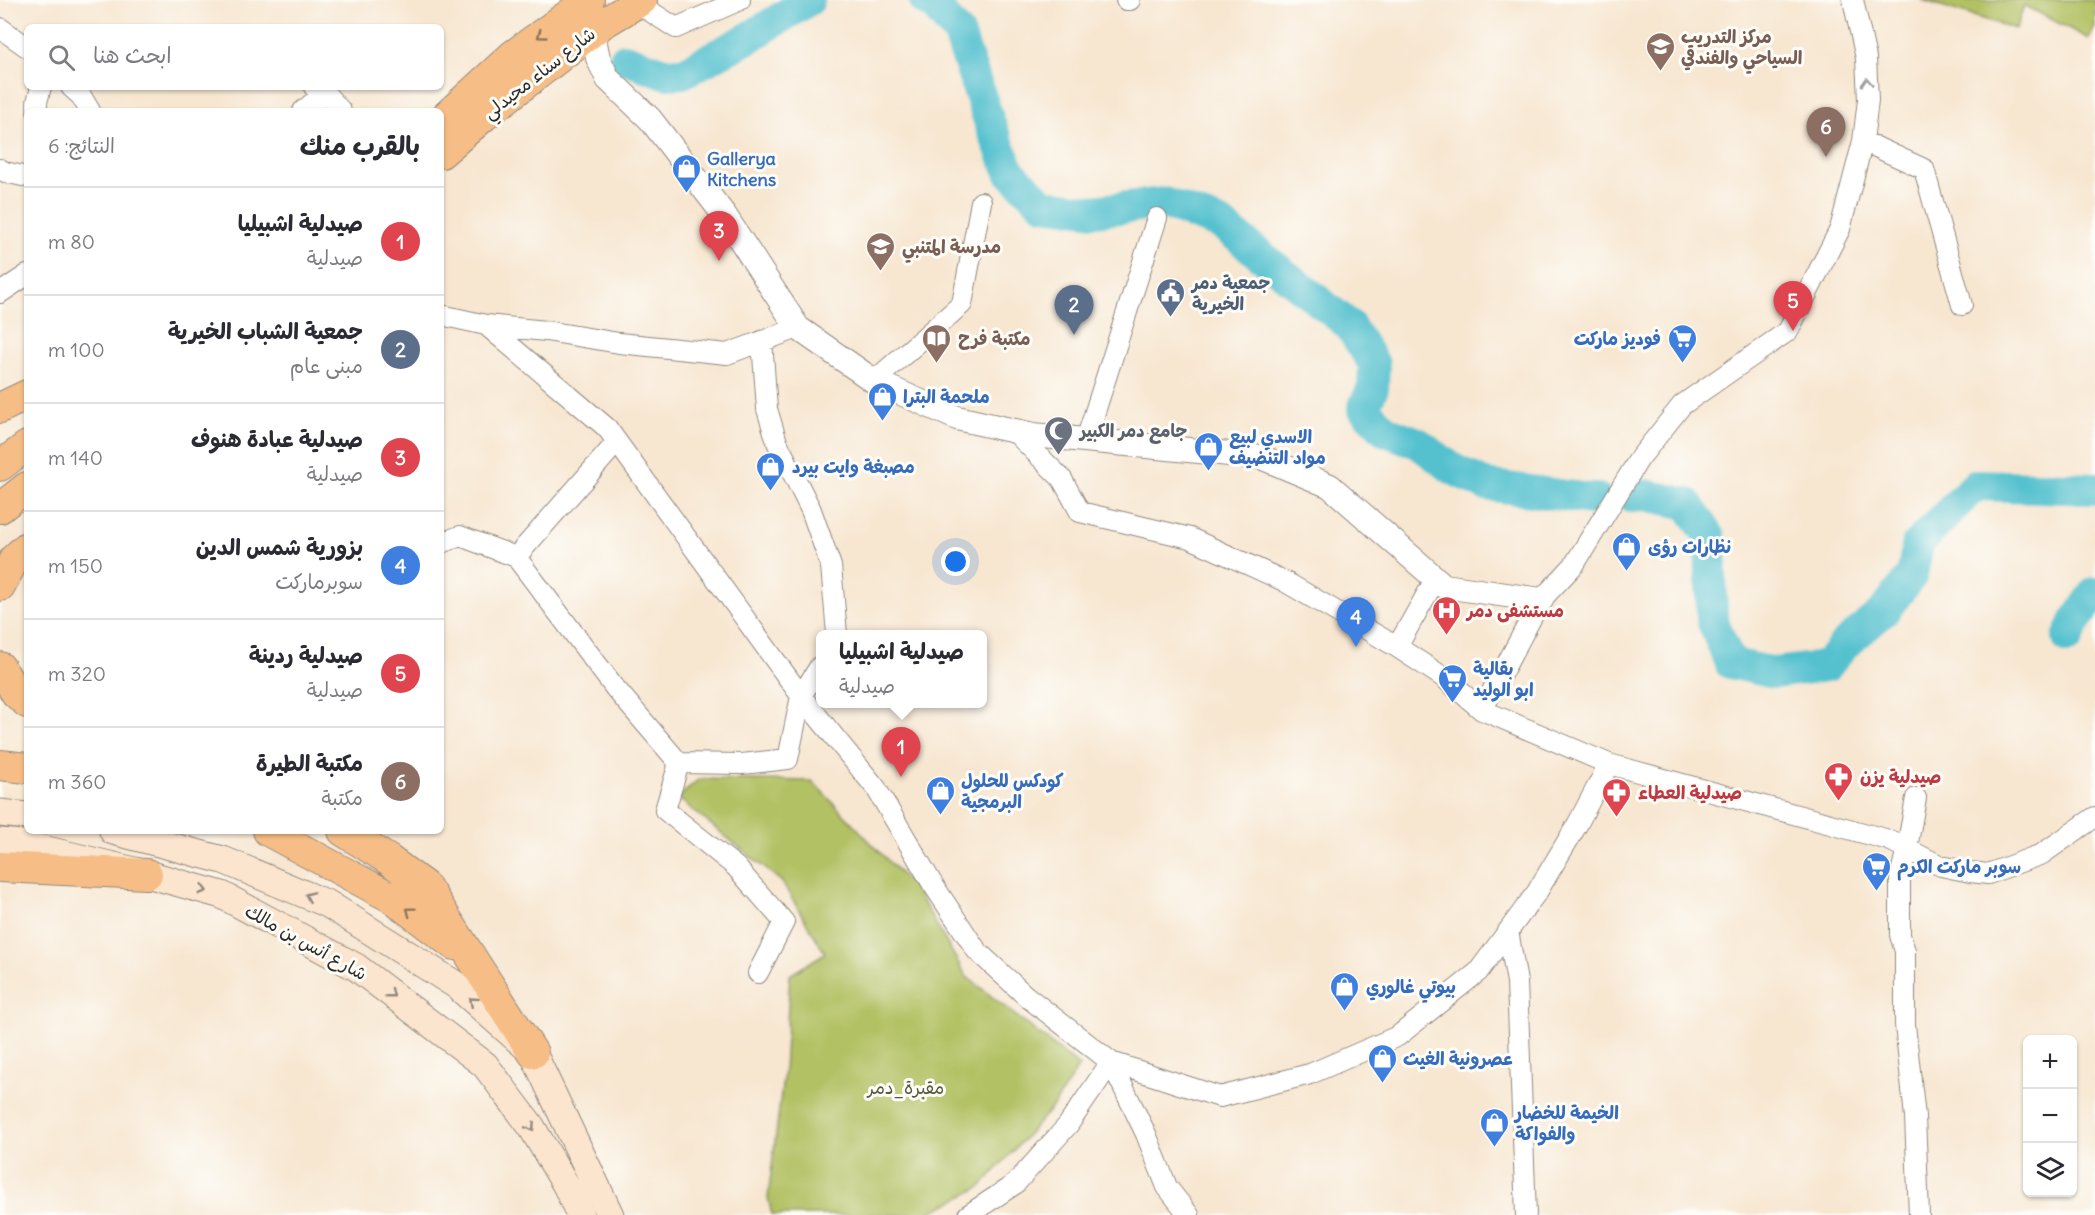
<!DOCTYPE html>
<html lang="ar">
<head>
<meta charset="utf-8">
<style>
  body { margin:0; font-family:Delius,"Playpen Sans Arabic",sans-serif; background:#f2f2f3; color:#2b2b33; direction:rtl }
  .controls { position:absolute; right:18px; bottom:18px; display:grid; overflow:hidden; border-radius:9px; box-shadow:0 2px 4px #0004 }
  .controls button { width:54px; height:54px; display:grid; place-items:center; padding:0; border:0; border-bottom:2px solid #e1e1e2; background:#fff; color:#2b2b33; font:30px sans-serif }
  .you { position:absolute; left:956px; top:562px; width:21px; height:21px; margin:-15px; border:4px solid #fff; border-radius:50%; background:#1a73e8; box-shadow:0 0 0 9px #1a73e833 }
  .badge { display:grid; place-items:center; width:39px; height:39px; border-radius:50%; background:#c8321e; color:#fff; font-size:20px; font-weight:700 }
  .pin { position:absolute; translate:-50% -50px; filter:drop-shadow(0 2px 3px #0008) }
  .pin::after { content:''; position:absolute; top:32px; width:21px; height:18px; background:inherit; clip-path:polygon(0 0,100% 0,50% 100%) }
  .popup { position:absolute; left:816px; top:630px; width:171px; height:78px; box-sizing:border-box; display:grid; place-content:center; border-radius:9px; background:#fff; filter:drop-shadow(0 2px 4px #0005); font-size:20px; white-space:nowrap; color:#7c7c81 }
  .popup b { font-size:22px; color:#2b2b33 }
  .popup::after { content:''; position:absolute; left:50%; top:100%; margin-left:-12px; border:12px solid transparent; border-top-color:#fff }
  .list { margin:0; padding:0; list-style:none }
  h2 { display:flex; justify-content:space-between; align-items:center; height:78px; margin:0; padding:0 24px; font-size:26px }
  h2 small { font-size:20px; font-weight:400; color:#7c7c81 }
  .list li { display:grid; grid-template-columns:39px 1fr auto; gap:18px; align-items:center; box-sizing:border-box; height:108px; padding:0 24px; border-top:2px solid #e1e1e2 }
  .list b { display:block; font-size:22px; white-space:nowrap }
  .list p { margin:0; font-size:20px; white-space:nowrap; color:#7c7c81 }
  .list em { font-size:20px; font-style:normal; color:#7c7c81 }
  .icon { flex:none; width:33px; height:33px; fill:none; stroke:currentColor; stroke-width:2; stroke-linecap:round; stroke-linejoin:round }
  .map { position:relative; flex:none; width:2095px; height:1215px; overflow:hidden; direction:ltr }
  .search { position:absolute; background:#fff; box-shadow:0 2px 4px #0004; left:24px; top:24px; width:420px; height:66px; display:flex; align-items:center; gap:15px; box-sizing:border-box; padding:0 21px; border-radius:9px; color:#7c7c81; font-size:22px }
  .panel { position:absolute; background:#fff; box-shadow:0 2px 4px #0004; left:24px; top:108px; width:420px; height:726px; border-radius:9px; direction:rtl }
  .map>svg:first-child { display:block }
  .green { fill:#b2c164; stroke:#6e7648; stroke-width:1.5 }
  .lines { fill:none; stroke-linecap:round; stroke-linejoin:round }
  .river { stroke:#55c1cf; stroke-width:32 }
  .minor-casing { stroke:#91887e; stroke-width:22 }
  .tertiary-casing { stroke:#91887e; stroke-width:26 }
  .secondary-casing { stroke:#91887e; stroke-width:29 }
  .primary-casing { stroke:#91887e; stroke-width:32 }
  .minor { stroke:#fff; stroke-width:20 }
  .tertiary { stroke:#fff; stroke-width:24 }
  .secondary { stroke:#fbe5cf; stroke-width:27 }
  .primary { stroke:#f6be86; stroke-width:30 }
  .oneway { stroke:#907458 }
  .oneway2 { stroke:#a0a0a0 }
  .oneway3 { stroke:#93887d }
  .labels { text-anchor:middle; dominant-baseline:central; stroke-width:6; stroke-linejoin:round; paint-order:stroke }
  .education-label { font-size:18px; font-weight:bold; fill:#785e54; stroke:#fdfcf7; text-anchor:start }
  .street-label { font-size:18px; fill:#2b2b2b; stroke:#fdfcf7 }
  .shop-label { font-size:18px; font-weight:bold; fill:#366cbe; stroke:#fdfcf7; text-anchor:start }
  .service-label { font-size:18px; font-weight:bold; fill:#4e5e75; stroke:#fdfcf7; text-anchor:start }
  .worship-label { font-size:18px; font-weight:bold; fill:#5b616d; stroke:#fdfcf7; text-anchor:start }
  .health-label { font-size:18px; font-weight:bold; fill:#be3a42; stroke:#fdfcf7; text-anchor:start }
  .park-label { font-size:18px; fill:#54583c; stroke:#fdfcf7 }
</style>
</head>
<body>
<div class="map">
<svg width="2095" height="1215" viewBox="0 0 2095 1215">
  <rect width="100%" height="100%" fill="#fdfcf7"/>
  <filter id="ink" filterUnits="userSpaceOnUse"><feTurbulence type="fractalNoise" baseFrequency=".0167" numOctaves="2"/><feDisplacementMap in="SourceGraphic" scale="12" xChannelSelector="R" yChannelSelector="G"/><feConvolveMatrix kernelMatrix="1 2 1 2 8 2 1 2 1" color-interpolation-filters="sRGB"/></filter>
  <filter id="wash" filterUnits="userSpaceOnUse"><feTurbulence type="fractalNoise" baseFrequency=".008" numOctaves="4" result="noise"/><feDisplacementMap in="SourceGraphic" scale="24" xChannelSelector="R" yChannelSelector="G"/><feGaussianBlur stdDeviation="1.35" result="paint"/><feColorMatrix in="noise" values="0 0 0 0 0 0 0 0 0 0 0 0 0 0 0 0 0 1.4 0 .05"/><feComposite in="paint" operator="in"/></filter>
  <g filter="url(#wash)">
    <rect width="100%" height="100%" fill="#f7e6d0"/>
    <path class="green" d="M 1922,0 L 2095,0 L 2095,27 L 2089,39 L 2024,5 L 2016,29 Z
      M 699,779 L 812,781 L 916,890 L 966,976 L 1079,1066 L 1055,1104 L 981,1187 L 925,1215 L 772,1215 L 768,1198 L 784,1070 L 790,975 L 825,953 L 782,882 L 678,798 Z"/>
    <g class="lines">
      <path class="river" d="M 925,0 L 935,6 L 959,34 L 992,129 L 1010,172 L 1043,204 L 1093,211 L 1164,203 L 1221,224 L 1349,325 L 1374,364 L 1373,388 L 1363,408 L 1386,431 L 1418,443 L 1453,469 L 1486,485 L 1590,499 L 1598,499
        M 625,59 L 667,74 L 683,73 L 750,37 L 809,0
        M 1632,496 L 1645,495 L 1688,504 L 1710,537 L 1712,620 L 1730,663 L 1774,673 L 1827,666 L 1844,645 L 1884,611 L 1912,575 L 1918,543 L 1976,485 L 2095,489
        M 2068,638 L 2076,620 L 2095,593"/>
    </g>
  </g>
  <g filter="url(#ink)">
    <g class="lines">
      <defs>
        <path id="minor" d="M 1126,0 L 1130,0
          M 637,3 L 676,28 L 740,0
          M 0,28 L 27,47
          M 71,87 L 81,96 L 90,111
          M 314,87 L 325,93 L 341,111
          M 37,111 L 37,102 L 41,87
          M 303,111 L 325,93
          M 1863,141 L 1924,169 L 1962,305
          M 0,169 L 5,172 L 27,177
          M 0,293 L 27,275
          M 441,315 L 486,325 L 546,331 L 619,343 L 727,354 L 798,328
          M 486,325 L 607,428 L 801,696 L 876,788 L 932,883 L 977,951 L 1026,996 L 1111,1062 L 1146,1134 L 1167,1187 L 1189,1215
          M 762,341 L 767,409 L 777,442 L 811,510 L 831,566 L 837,634
          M 874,381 L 962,304 L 981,202
          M 1086,440 L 1157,218
          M 441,543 L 460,536 L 516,557 L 617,442
          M 516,557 L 615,688 L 679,763
          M 1397,647 L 1436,578
          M 1482,710 L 1541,600 L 1574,565 L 1639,459 L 1682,405 L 1788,331 L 1840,229 L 1863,141 L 1868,100 L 1866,58 L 1853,0
          M 1609,764 L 1889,840 L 1941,866 L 1970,872 L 1988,874 L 2042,854 L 2095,817
          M 1916,798 L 1907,848 L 1900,877 L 1900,935 L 1905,951 L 1905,1025 L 1915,1117 L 1919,1215
          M 1508,931 L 1517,982 L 1526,1215
          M 758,973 L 784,922 L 736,867 L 665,810 L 679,763 L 742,764 L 788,759 L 801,696 L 820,666
          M 968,1215 L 1015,1184 L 1068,1125 L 1111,1062 L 1220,1097 L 1310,1074 L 1398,1036 L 1478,972 L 1537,892 L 1577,825 L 1609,764 L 1482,710 L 1443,677 L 1397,647 L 1284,581 L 1190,538 L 1080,512 L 1062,479 L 1013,430"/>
        <path id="tertiary" d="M 599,19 L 602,24 L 594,39 L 598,58 L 608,79 L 650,119 L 725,216 L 798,328 L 874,381 L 957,418 L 1033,435 L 1261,457 L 1330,486 L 1444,586 L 1541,600"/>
        <path id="secondary" d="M 0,813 L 27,816
          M 113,831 L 223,860 L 328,904 L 456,985 L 533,1053 L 610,1215
          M 0,842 L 22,844 L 147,874 L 222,895 L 356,967 L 485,1065 L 531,1126 L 567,1187 L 580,1215"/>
        <path id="primary" d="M 441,121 L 512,56 L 589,0
          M 441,153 L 484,116 L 602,24 L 642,0
          M 0,408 L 27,395
          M 0,466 L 27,446
          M 0,508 L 27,487
          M 0,586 L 15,558 L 27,547
          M 0,667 L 16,693 L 27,703
          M 0,765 L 27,768
          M 268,831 L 392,898 L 454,945
          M 343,831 L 389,860 L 426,887 L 533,1053
          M 0,867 L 147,874"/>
      </defs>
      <use href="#minor" class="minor-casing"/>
      <use href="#tertiary" class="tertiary-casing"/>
      <use href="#secondary" class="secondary-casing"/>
      <use href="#primary" class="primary-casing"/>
      <use href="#minor" class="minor"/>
      <use href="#tertiary" class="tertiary"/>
      <use href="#secondary" class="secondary"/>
      <use href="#primary" class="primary"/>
    </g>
    <defs><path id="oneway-chevron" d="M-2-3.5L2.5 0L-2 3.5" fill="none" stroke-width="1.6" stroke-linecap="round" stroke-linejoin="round" transform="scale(1.5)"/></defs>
    <g class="oneway">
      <use href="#oneway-chevron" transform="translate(541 35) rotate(144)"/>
      <use href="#oneway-chevron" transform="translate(410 911) rotate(-143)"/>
    </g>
    <use class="oneway2" href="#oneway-chevron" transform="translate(1867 82) rotate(-93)"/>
    <g class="oneway3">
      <use href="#oneway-chevron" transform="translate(203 890) rotate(16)"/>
      <use href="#oneway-chevron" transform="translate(309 896) rotate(-157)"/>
      <use href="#oneway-chevron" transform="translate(391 994) rotate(38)"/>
      <use href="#oneway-chevron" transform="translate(473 1001) rotate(-139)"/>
      <use href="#oneway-chevron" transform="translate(531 1127) rotate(57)"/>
    </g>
  </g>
  <defs>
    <symbol id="university-pin" viewBox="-11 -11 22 30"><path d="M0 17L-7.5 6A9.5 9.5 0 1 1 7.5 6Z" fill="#8d6e63" stroke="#fdfcf7"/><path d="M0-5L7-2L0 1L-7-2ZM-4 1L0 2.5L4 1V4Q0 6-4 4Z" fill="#fff"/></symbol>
    <symbol id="shop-pin" viewBox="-11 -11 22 30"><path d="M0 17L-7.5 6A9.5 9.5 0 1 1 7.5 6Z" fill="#3f7fe0" stroke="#fdfcf7"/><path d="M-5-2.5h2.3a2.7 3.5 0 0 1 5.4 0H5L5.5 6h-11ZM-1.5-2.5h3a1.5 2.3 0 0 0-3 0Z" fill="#fff"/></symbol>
    <symbol id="school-pin" viewBox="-11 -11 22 30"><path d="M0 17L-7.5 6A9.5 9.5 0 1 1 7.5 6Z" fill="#8d6e63" stroke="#fdfcf7"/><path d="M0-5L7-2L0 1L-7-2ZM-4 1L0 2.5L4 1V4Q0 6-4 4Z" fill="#fff"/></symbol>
    <symbol id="civic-pin" viewBox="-11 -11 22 30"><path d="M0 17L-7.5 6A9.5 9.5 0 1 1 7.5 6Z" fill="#5c6f8a" stroke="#fdfcf7"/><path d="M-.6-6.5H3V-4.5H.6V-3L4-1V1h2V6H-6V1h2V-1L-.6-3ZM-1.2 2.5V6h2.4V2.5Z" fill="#fff"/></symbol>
    <symbol id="library-pin" viewBox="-11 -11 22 30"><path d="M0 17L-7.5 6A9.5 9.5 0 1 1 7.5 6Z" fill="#8d6e63" stroke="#fdfcf7"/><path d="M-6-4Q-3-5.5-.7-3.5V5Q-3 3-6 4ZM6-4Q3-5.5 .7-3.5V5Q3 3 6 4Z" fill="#fff"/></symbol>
    <symbol id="supermarket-pin" viewBox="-11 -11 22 30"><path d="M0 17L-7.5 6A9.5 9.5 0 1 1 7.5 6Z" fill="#3f7fe0" stroke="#fdfcf7"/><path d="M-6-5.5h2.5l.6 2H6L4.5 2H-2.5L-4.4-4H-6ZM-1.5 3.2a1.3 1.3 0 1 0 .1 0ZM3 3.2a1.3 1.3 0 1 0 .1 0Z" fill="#fff"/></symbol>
    <symbol id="mosque-pin" viewBox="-11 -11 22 30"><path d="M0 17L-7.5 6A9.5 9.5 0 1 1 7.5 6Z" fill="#6b7280" stroke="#fdfcf7"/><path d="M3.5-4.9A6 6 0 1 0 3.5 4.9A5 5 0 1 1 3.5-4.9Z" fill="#fff"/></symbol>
    <symbol id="hospital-pin" viewBox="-11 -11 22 30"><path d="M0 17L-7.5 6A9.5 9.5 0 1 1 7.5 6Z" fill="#e0444e" stroke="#fdfcf7"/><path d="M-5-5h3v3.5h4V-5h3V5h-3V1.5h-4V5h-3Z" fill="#fff"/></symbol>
    <symbol id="pharmacy-pin" viewBox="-11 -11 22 30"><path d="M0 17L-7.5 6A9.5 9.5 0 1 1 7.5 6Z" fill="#e0444e" stroke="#fdfcf7"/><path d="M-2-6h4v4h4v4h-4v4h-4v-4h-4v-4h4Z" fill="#fff"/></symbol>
  </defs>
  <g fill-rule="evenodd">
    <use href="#university-pin" x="1644" y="30" width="33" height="45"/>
    <use href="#shop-pin" x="670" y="152" width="33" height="45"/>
    <use href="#school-pin" x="864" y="230" width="33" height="45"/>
    <use href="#civic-pin" x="1154" y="276" width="33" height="45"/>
    <use href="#library-pin" x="920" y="322" width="33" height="45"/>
    <use href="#supermarket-pin" x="1666" y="322" width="33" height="45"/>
    <use href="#shop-pin" x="866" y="380" width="33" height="45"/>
    <use href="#mosque-pin" x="1042" y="414" width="33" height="45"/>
    <use href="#shop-pin" x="1192" y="430" width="33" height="45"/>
    <use href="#shop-pin" x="754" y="450" width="33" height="45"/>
    <use href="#shop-pin" x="1610" y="530" width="33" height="45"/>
    <use href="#hospital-pin" x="1430" y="594" width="33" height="45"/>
    <use href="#supermarket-pin" x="1436" y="662" width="33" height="45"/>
    <use href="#pharmacy-pin" x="1822" y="760" width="33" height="45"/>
    <use href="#shop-pin" x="924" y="774" width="33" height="45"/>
    <use href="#pharmacy-pin" x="1600" y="776" width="33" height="45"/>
    <use href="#supermarket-pin" x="1860" y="850" width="33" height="45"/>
    <use href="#shop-pin" x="1328" y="970" width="33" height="45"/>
    <use href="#shop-pin" x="1366" y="1042" width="33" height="45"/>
    <use href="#shop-pin" x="1478" y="1106" width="33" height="45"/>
  </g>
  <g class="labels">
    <g class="education-label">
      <text x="1681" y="36">مركز التدريب<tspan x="1681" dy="21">السياحي والفندقي</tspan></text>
      <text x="902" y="246">مدرسة المتنبي</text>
      <text x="958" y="338">مكتبة فرح</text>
    </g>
    <g class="street-label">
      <text transform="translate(539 73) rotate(-38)">شارع سناء محيدلي</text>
      <text transform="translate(306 942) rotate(29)">شارع أنس بن مالك</text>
    </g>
    <g class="shop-label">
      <text x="707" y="158">Gallerya<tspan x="707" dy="21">Kitchens</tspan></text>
      <text x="1661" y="338" text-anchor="end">فوديز ماركت</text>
      <text x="903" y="396">ملحمة البترا</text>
      <text x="1229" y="436">الاسدي لبيع<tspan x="1229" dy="21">مواد التنضيف</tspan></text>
      <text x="792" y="466">مصبغة وايت بيرد</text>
      <text x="1648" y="546">نظارات رؤى</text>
      <text x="1473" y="668">بقالية<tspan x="1473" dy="21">ابو الوليد</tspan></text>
      <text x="961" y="780">كودكس للحلول<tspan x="961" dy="21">البرمجية</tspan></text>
      <text x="1897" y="866">سوبر ماركت الكرم</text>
      <text x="1366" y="986">بيوتي غالوري</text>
      <text x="1403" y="1058">عصرونية الغيث</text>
      <text x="1515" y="1112">الخيمة للخضار<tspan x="1515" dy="21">والفواكة</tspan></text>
    </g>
    <g class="service-label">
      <text x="1192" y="282">جمعية دمر<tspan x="1192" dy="21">الخيرية</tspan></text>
    </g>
    <g class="worship-label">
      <text x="1080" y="430">جامع دمر الكبير</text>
    </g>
    <g class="health-label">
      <text x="1467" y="610">مستشفى دمر</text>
      <text x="1860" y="776">صيدلية يزن</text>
      <text x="1638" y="792">صيدلية العطاء</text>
    </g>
    <g class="park-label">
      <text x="906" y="1087">مقبرة_دمر</text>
    </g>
  </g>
</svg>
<div class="controls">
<button>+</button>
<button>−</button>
<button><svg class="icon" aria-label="layers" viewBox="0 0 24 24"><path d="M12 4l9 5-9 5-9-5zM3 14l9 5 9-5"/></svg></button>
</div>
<div class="you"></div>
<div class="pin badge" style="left:901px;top:777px;background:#e0444e">1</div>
<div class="popup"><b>صيدلية اشبيليا</b>صيدلية</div>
<div class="pin badge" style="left:1074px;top:335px;background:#5c6f8a">2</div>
<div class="pin badge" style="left:719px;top:261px;background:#e0444e">3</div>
<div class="pin badge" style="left:1356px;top:647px;background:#3f7fe0">4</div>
<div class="pin badge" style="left:1793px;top:331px;background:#e0444e">5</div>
<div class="pin badge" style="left:1826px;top:157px;background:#8d6e63">6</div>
<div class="search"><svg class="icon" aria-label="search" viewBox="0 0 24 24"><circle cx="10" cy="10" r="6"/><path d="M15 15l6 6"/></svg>ابحث هنا</div>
<section class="panel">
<h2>بالقرب منك<small>النتائج: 6</small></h2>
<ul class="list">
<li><span class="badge" style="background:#e0444e">1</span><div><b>صيدلية اشبيليا</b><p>صيدلية</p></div><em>80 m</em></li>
<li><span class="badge" style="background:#5c6f8a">2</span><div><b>جمعية الشباب الخيرية</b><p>مبنى عام</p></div><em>100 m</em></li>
<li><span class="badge" style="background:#e0444e">3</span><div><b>صيدلية عبادة هنوف</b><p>صيدلية</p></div><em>140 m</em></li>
<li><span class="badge" style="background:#3f7fe0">4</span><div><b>بزورية شمس الدين</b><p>سوبرماركت</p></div><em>150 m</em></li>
<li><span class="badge" style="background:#e0444e">5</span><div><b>صيدلية ردينة</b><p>صيدلية</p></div><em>320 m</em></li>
<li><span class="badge" style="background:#8d6e63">6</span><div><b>مكتبة الطيرة</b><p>مكتبة</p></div><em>360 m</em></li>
</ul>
</section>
</div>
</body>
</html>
